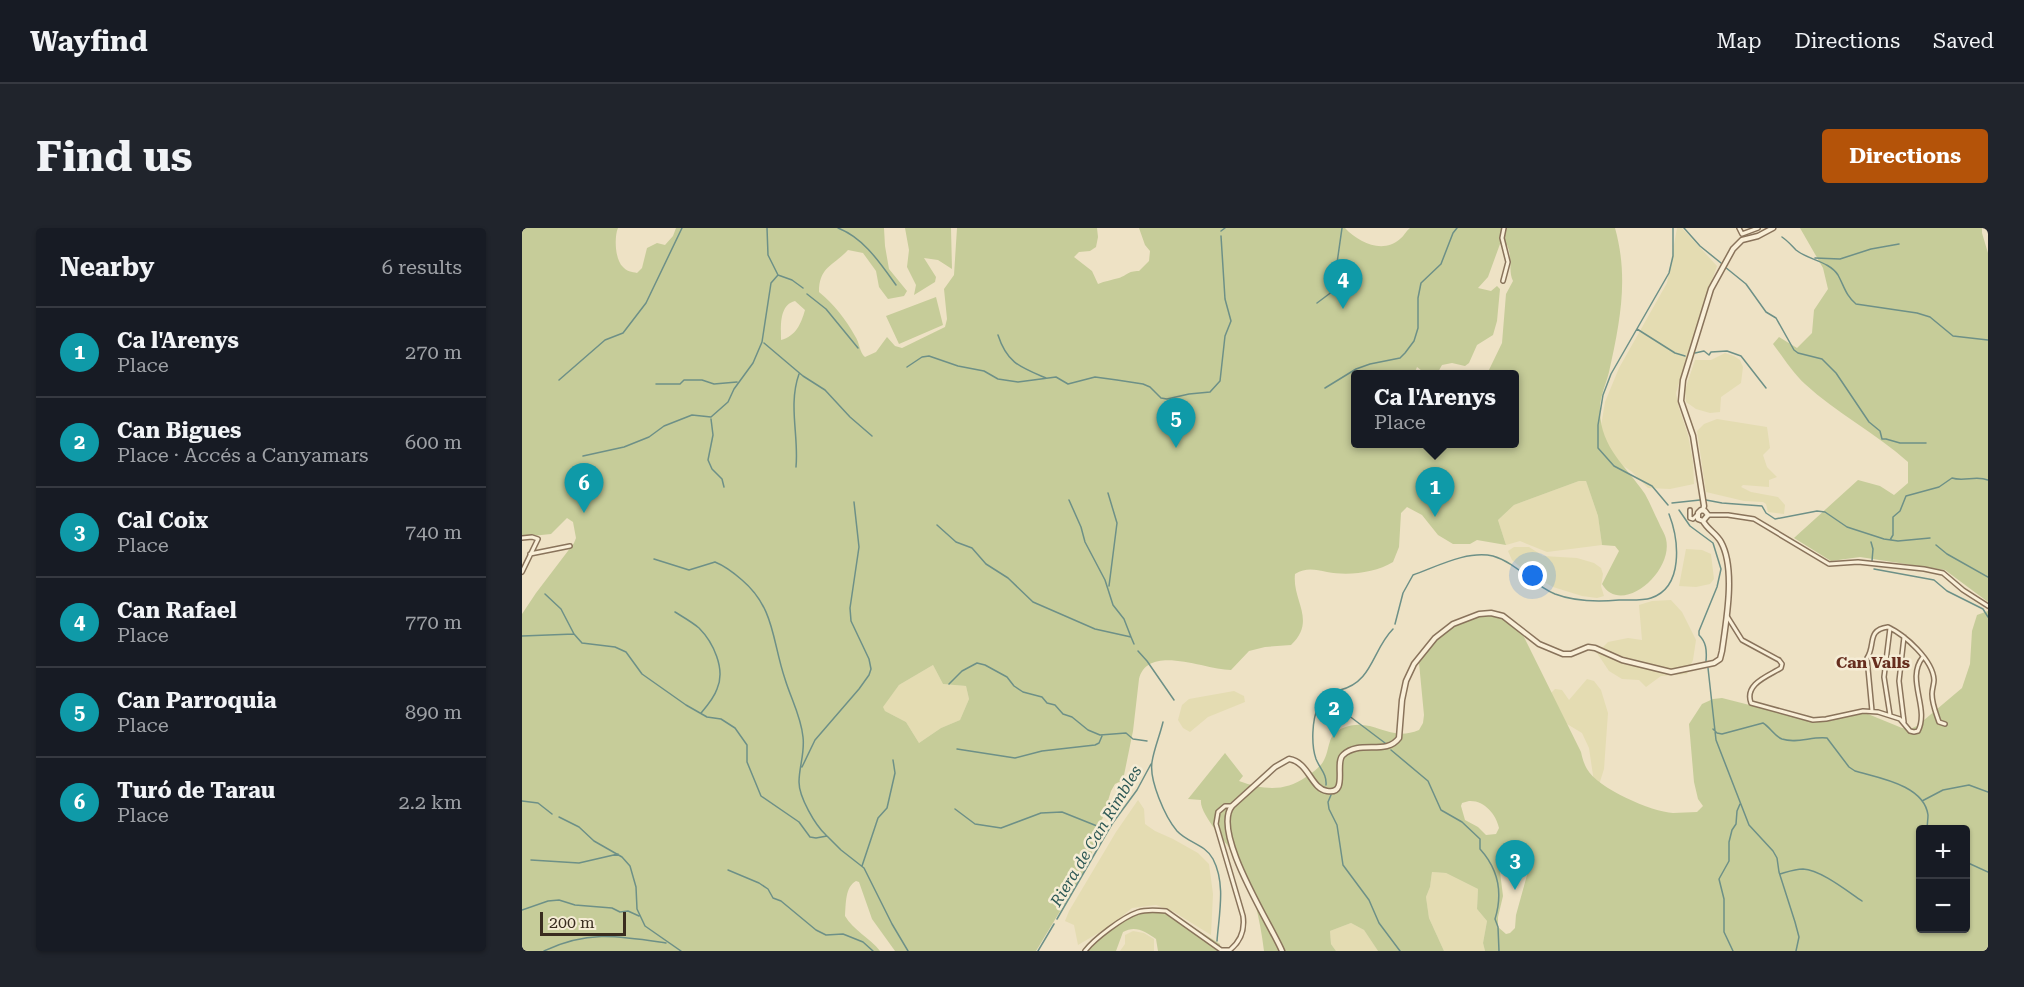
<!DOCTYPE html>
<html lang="en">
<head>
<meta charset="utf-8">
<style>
  body { margin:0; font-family:"Roboto Serif",serif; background:#20242c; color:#f1f3f6 }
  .controls { position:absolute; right:18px; bottom:18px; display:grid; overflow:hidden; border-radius:6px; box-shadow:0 2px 4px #0004 }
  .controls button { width:54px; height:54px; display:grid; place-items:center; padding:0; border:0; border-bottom:2px solid #363941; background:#171b24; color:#f1f3f6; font:30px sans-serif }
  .scale { position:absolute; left:18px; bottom:15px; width:86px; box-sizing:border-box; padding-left:6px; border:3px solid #392c1f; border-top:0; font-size:16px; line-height:21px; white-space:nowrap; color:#392c1f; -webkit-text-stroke:4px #f5ecd5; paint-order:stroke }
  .you { position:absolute; left:1011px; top:348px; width:21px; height:21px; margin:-15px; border:4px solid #fff; border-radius:50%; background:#1a73e8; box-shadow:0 0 0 9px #1a73e833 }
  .badge { display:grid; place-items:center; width:39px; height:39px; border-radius:50%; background:#b45309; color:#fff; font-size:20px; font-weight:700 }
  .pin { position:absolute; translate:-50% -50px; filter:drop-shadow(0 2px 3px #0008) }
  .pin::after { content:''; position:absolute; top:32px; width:21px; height:18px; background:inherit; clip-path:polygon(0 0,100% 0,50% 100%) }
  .popup { position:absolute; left:829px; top:142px; width:168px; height:78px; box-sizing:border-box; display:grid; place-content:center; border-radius:6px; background:#171b24; filter:drop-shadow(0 2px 4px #0005); font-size:20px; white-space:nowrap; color:#9ea1a6 }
  .popup b { font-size:22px; color:#f1f3f6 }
  .popup::after { content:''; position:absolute; left:50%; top:100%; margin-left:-12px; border:12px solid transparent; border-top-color:#171b24 }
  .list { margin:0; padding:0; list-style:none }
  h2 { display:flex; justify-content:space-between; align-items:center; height:78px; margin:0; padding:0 24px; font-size:26px }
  h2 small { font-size:20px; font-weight:400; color:#9ea1a6 }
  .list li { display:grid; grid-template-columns:39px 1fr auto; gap:18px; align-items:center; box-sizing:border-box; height:90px; padding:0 24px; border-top:2px solid #363941 }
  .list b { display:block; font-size:22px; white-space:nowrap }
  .list p { margin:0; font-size:20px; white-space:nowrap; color:#9ea1a6 }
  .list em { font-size:20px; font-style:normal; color:#9ea1a6 }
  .map { position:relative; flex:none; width:1466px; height:723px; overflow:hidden; border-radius:6px }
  header { display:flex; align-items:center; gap:36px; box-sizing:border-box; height:84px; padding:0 30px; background:#171b24; border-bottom:2px solid #363941 }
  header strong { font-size:28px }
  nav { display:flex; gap:33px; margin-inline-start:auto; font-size:21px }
  .intro { display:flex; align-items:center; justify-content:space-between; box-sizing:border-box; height:144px; padding:0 36px }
  h1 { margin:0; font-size:42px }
  .button { padding:15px 27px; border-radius:6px; background:#b45309; color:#fff; font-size:21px; font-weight:700 }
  main { display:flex; gap:36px; padding:0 36px }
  aside { flex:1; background:#171b24; border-radius:6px; box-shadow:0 2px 4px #0004 }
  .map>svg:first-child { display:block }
  .farmland { fill:#e4dcb2 }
  .green { fill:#c6cc99; fill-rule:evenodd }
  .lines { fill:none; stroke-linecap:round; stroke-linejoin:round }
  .stream { stroke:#6d9087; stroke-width:1.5 }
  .minor-casing { stroke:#89735b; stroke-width:6 }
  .tertiary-casing { stroke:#89735b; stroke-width:7 }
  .minor { stroke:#f9efd8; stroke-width:3 }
  .tertiary { stroke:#f9efd8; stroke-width:4 }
  .labels { text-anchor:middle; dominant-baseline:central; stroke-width:5; stroke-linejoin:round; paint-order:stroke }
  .neighbourhood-label { font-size:16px; font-weight:bold; fill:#662d1e; stroke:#f5ecd5 }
  .water-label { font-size:16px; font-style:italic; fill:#2e5956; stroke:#f5ecd5 }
</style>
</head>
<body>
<header>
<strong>Wayfind</strong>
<nav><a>Map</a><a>Directions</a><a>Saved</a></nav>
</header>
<div class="intro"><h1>Find us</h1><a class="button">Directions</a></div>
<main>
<aside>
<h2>Nearby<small>6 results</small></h2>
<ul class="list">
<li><span class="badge" style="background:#0f9aa8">1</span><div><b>Ca l'Arenys</b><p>Place</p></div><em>270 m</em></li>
<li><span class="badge" style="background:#0f9aa8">2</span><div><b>Can Bigues</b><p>Place · Accés a Canyamars</p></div><em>600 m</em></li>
<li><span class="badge" style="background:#0f9aa8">3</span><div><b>Cal Coix</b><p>Place</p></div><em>740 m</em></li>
<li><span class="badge" style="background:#0f9aa8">4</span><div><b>Can Rafael</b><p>Place</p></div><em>770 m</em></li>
<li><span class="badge" style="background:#0f9aa8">5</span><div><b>Can Parroquia</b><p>Place</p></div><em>890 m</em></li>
<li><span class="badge" style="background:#0f9aa8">6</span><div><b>Turó de Tarau</b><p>Place</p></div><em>2.2 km</em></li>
</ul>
</aside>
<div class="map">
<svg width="1466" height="723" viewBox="0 0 1466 723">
  <rect width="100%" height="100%" fill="#eee2c5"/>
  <path class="farmland" d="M 1155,0 L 1160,0 L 1195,38 L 1177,90 L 1154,165 L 1157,180 L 1166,207 L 1171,234 L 1172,256 L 1148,261 L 1126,260 L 1109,243 L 1088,229 L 1078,204 L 1083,174 L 1097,140 L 1145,55 Z
    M 1203,125 L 1212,128 L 1218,132 L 1221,139 L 1219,155 L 1199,169 L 1198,184 L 1188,185 L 1174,181 L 1164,174 L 1163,162 L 1173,132 L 1189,132 Z
    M 1195,191 L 1245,199 L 1248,220 L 1241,227 L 1245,239 L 1255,249 L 1247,252 L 1247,259 L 1221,257 L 1219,259 L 1229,264 L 1256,269 L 1263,277 L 1262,286 L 1246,284 L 1244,276 L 1241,274 L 1222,273 L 1184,264 L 1175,203 L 1182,196 Z
    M 1057,253 L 1064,253 L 1076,288 L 1080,317 L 1025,324 L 998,313 L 984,317 L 976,292 L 992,277 Z
    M 992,319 L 1007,319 L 1021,328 L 1055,330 L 1072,335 L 1079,340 L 1081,346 L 1079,358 L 1082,368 L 1075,370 L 1060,368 L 1031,359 L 1003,343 L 990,332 L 986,323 Z
    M 1164,321 L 1180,322 L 1189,326 L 1192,351 L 1188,356 L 1174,359 L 1157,358 Z
    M 1149,372 L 1160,384 L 1174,412 L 1171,432 L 1165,446 L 1139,448 L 1124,459 L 1117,452 L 1100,451 L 1087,443 L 1075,425 L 1086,414 L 1106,410 L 1120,412 L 1117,377 L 1130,373 Z
    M 411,437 L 421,456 L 444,458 L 447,471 L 438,492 L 419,500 L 397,515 L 384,494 L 363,483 L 360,479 L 377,457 Z
    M 1065,451 L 1072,453 L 1079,462 L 1086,485 L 1082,541 L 1076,560 L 1072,554 L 1067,520 L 1060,505 L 1040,493 L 1025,469 L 1033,461 L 1040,462 L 1047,472 Z
    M 712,463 L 722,468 L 723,474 L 686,489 L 668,504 L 661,500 L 656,492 L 660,477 L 667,471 Z
    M 616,572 L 622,581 L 623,596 L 633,603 L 651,611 L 676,625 L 687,636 L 691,666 L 689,707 L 652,684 L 634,677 L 610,680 L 590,697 L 556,717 L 552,697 L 543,693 L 547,683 L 594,604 Z
    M 910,644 L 924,645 L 956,661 L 955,681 L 965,693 L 961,715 L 963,723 L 922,723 L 907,690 L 904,669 L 908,659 Z
    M 829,695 L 842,702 L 856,723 L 814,723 L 809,716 L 808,703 Z
    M 611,703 L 622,705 L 632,711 L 632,723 L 598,723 L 603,716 L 603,707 Z"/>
  <path class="green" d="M 0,0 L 96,0 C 92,9 93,32 101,39 C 104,43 110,44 115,45 L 120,40 L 125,20 L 135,15 L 143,17 L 151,8 L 154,0 L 362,0 L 363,18 L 367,41 L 385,63 L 382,68 L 366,71 L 357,59 L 354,43 L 341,25 L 326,22 C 311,38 297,39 297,64 C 312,76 324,92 333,108 C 338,115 337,124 343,129 L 354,124 L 365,109 L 373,118 L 380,120 L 423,99 L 425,91 L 422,61 L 432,47 L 435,0 L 575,0 L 576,9 L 574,19 L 568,23 L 557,24 L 552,29 L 570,43 L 576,56 C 583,53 590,52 597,50 C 606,47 605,43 617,43 L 627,33 L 628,23 L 623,17 L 617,0 L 823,0 C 837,15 861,26 878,11 C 882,8 884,3 888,0 L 1093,0 C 1107,50 1098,94 1087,144 C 1084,157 1077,170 1078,184 C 1079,220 1104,238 1123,266 C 1128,275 1132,285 1137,295 C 1139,300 1143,306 1144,311 C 1152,344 1099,389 1080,356 L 1097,323 L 1093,318 L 1080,317 L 1076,288 L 1064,253 L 1057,253 L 992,277 L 976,292 L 984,317 L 955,312 L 948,316 L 931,316 L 916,307 L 900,287 L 885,279 L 879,285 L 877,319 L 871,334 C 853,345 826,348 805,344 C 793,342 785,339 773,346 C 770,373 795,392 769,417 L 743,419 L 727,423 L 709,442 C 683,442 626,415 617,451 L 611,503 L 601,552 L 593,556 L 589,563 L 566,637 L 514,723 L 373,723 L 350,691 L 337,654 L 334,653 C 323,659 324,676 323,688 C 331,702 348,710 358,723 L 0,723 L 0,386 L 14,365 L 52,315 L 54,310 L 51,294 L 45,290 L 29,306 L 0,309 ZM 978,16 L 985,17 C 991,31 986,43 991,53 L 984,66 L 980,115 L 965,146 L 992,146 L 992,216 L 834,216 L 834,146 L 887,146 L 893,144 L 895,139 L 904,146 L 915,146 L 920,137 L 930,135 L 943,138 L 947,135 L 955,117 L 971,107 L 975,93 L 978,61 L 975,58 L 969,63 L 956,60 L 966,49 ZM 273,73 L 283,82 C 279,96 274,108 259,112 C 259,98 257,77 273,73 ZM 411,437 L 421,456 L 444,458 L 447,471 L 438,492 L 419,500 L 397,515 L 384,494 L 363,483 L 361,479 L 377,457 Z
    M 383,0 L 429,0 L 430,41 L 416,32 L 402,30 L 414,49 L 413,54 L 392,67 L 394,57 L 385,39 L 387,22 Z
    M 1278,0 L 1460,0 L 1460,5 L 1466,25 L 1466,374 L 1423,342 L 1338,329 L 1309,333 L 1272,310 L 1336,252 L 1358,258 L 1372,267 L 1386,255 L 1386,234 C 1354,205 1314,185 1283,156 C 1271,145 1261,129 1251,116 L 1257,109 L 1275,120 L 1290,105 L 1292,82 L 1306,61 L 1301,40 Z
    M 414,69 L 421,97 L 377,116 L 364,88 Z
    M 1466,383 L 1466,723 L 963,723 L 961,715 L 965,693 L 955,681 L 956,661 L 924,645 L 910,644 L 908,659 L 904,669 L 907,690 L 922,723 L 856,723 L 842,702 L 829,695 L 808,703 L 809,716 L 814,723 L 742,723 C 738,690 731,659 715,630 C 706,616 677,586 679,572 L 666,571 L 703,525 L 721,548 L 717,553 C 742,562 762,564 784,549 C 790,545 797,540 801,534 C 809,521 804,506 821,500 C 851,488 866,515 897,502 L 901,495 L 902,487 L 897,435 C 898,410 954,377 978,387 C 987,391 997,401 1002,409 L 1059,524 C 1060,529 1062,536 1065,541 C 1075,560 1130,584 1151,585 C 1159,585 1167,584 1175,584 L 1181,578 L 1176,571 L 1172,554 L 1167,496 L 1180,476 L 1191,471 L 1200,470 L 1291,493 L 1308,493 L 1341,484 L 1380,500 L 1388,501 L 1395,498 L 1440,460 L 1448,436 L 1450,403 L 1455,387 ZM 947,573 C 962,572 974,586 977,600 L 974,606 L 964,607 L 956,599 L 943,592 L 939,578 L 940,575 ZM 1398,602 L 1444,602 L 1444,700 L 1398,700 ZM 986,618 L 993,621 L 1003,632 L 1005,647 L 994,687 L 993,700 L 988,705 L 984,706 L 976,699 L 976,689 L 981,668 L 976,628 L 980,621 Z
    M 632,680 L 650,686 L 698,716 L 698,723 L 636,723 L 634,711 C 623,703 613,697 601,704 L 594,723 L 560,723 C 566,710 604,688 618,682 C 622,680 628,680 632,680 Z"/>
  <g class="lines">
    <path class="stream" d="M 316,0 C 342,10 358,35 374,57
      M 1162,0 L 1178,18 L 1199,35
      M 699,3 L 703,0
      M 1260,9 C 1266,13 1269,17 1274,22 C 1286,32 1307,33 1316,47 C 1322,58 1324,68 1334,76 L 1395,85 L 1408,89 L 1431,108 L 1466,112
      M 1293,30 L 1318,31 L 1349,21 L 1377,16
      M 1203,39 L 1224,56 L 1244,84 L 1254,90 L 1272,122 L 1276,125 L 1300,131 L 1314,145 L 1347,194 L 1358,203 L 1360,211 L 1364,211 L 1378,215 L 1404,215
      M 256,47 L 270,52 L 281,60
      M 285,66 L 304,81 L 336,120
      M 795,75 L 811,63 L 820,0
      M 1115,101 L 1153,125 L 1163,128
      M 476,107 C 485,135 498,139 524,150
      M 242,115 L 281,148 L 303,162 L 328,189 L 350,208
      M 1173,125 L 1182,123 L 1187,127 L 1189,124 L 1205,123 L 1219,128 L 1244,160
      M 385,139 L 400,129 L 407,128 L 436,138 L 462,143 L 476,151 L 496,154 L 534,149 L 546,156 L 573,149 L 595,152 L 621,156 L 628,159 L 639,170 L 645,171 L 667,166 L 688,164 L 698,153 L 703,108 L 709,93 L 703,71 L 699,8
      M 37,152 L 83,112 L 101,105 L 124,75 L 160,0
      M 134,156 L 158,156 L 162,152 L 180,152 L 192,156 L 215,154
      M 803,160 L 834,141 L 848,136 L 878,130 L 883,125 L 892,113 L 896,100 L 896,70 L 899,55 L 919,36 L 931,5 L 935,0
      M 189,191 L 191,207 L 186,232 L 190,241 L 200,251 L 202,259
      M 61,228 L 102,219 L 127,209 L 142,198 L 170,187 L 189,189 L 206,174 L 212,161 L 231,135 L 240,114 L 249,55 L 256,47 L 246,27 L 245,0
      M 274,239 C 277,208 266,177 277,146
      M 586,265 L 595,295 L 587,358
      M 547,272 L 559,299 L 563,314 L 583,352 L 591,377 L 602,391 L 609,409
      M 1184,272 L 1200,275 L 1240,278 L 1244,285 L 1253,291 L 1295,283 L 1303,284 L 1325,299 L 1362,311 L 1376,313 L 1408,310
      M 1150,275 L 1178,272
      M 1146,277 L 1130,258 L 1092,238 L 1076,220 L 1076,197 L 1081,167 L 1089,146 L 1147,45 L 1151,28 L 1151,0
      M 1157,282 L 1168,298 L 1191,315 L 1199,341 L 1195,359 L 1177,403 L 1177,407 C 1184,414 1185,422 1184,433
      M 415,297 L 434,314 L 450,320 L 464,336 L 486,350 L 511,374 L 573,401 L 609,409 L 612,416
      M 1368,312 L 1371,307 L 1371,289 L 1378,283 L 1384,268 L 1417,259 L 1430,250 C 1442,254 1454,247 1466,252
      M 1349,314 L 1351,321 L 1350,333
      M 1414,317 L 1425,326 L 1466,349
      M 132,331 L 167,342 L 193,334 C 203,338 212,345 220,352 C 253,380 250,413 263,451 C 269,471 279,488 281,509 C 283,525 277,539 277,554 C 277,569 293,597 304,607
      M 1352,341 L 1412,352 L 1425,363 L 1461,381 L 1466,389
      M 23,366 L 39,381 L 52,406
      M 153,384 C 161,389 170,394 177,400 C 191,414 204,441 195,461 C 192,470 185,478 179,485
      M 873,396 L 881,365 L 891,347 C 914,339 945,322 971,328 C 995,335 1011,357 1033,366 C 1054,374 1075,374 1097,372 C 1107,372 1120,373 1129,370 C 1162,359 1157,312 1147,286
      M 0,408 L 52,406 L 60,415 L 93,419 L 104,424 L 120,446 L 164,477 L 185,489 L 199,491 L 213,500 L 225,517 L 225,534 L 239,568 L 277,594 L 288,609 L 294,610 L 305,608 L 319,622 L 342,640 L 370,696 L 386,723
      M 616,423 L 625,433 L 652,472
      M 1186,440 L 1194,512 L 1227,597 L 1251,623 L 1255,630 L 1257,644 L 1273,694 L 1277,709 L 1274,723
      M 427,456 L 440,443 L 455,435 L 463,437 L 485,449 L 492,458 L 501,464 L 520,469 L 525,475 L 533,477 L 541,486 L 550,489 L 566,502 L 578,507 L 604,505 L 611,511 L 625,513
      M 818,462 C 851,454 850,422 871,401
      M 808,464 L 816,479
      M 797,477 L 802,464
      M 796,479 C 790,492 789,517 794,531 C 798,541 805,546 804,557
      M 818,481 L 863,515
      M 641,494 C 638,507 632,521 630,534 C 627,552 643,589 655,603 C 666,615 683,616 691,631 C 704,656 697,686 695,713
      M 1191,501 L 1195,505 L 1200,506 L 1241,495 C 1248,499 1252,508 1260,511 C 1275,516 1290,508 1305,510 L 1327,539 L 1333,543 C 1357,550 1402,557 1406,587 C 1406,592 1405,597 1405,602
      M 435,521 L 493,530 L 520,523 L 573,517 L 577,515 L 580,508
      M 869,522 L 906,553 L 919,582 L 940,594 L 958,611 L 958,621 C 977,642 981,665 973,691 L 976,699 L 977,723
      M 280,539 L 293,512 L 337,461 L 347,447 L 349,441 L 347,431 L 329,393 L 328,380 L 337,319 L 332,274
      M 809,567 L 806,574 L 807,581 L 815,597 L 821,637 L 847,672 L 857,695 L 878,723
      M 0,573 L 16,575 L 30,586
      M 1400,573 L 1421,562 L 1447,557 L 1466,564
      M 433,581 L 453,596 L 479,600 L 519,585 L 540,584 L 585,602
      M 37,589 L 57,599 L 72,613 L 100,629 L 108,638 L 114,659 L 115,681 L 123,698 L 159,723
      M 9,632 L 57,635 L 96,626
      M 1444,634 L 1466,644
      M 340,638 L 356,590 L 365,580 L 373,545 L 371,532
      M 206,642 L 237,655 L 246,661 L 251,670 L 259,673 L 294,702 L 304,707 L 321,706 L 341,714 L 351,723
      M 1258,646 C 1265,644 1273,641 1281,641 C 1299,642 1325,663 1340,673
      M 0,682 L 26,673 L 37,672 L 53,677 L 90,680 L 98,684 L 106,683 L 117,688
      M 535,691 L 590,596 L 615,562 L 629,536
      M 22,723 C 66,702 97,708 144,715
      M 516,723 L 532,696
      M 1211,723 L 1202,704 L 1202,671 L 1197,651 L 1207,633 L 1207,614 L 1210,602 L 1214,596 L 1215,583 L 1218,576"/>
    <defs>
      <path id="minor" d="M 1217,0 L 1220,6 L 1236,0
        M 981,53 L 986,34 L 980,10 L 982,0
        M 1168,282 L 1168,290 L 1171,291 L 1175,287
        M 1186,287 L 1206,287 L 1232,291 L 1307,336 L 1336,334 L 1402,341 L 1421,345 L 1441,362 L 1466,378
        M 0,310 L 10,309 L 16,311 L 0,344
        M 8,326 L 48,318
        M 1205,388 L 1220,412 L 1257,432 L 1260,436 L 1259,440 C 1246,448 1222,456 1229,475 L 1291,492 L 1304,491 L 1341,483 L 1356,484 L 1378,491 L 1388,503 L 1392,504 L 1396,503 C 1408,480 1383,451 1401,429
        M 1368,400 L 1362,449 L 1368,487
        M 1382,409 L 1377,453 L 1382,494
        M 1350,483 L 1345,430 C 1354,417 1344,402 1366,399 C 1383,407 1411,432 1412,452 C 1412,456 1410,461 1410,466 C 1410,476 1414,485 1417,494 L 1423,496
        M 563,723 C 572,711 601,689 616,684 C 625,681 635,682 644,683 L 699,722 L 708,722 C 719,713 723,702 721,688 L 694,596 L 696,584 L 703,578 L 710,578"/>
      <path id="tertiary" d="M 1181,282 L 1182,278 L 1171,208 L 1159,173 L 1161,152 L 1189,61 L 1211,21 L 1220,12 L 1236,8 L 1251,0
        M 760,723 C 748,695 689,604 710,578 L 753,539 L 767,531 C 787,534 789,561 805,563 C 827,567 812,535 821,527 C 838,511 864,528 877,510 L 880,472 L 884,453 L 892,436 L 913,410 L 931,396 L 957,386 L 969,385 L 981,388 L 1017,416 L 1041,426 L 1049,426 L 1066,419 L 1073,420 L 1100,432 L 1149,444 L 1192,435 L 1198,431 L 1200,423 C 1204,394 1214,341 1199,314 C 1194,305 1186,302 1181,293 L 1176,291 L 1176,285 L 1179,282 L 1183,283 L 1186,287 L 1181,293"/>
    </defs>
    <use href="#minor" class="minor-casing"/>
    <use href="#tertiary" class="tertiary-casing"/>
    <use href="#minor" class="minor"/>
    <use href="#tertiary" class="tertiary"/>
  </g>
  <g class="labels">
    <g class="neighbourhood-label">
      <text x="1351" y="434">Can Valls</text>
    </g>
    <g class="water-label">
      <text transform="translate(574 608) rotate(-59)">Riera de Can Rimbles</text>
    </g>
  </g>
</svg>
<div class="controls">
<button>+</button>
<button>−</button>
</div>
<div class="scale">200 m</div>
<div class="you"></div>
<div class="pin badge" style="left:913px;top:289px;background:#0f9aa8">1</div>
<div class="popup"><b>Ca l'Arenys</b>Place</div>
<div class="pin badge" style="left:812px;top:510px;background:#0f9aa8">2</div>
<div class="pin badge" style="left:993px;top:662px;background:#0f9aa8">3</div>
<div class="pin badge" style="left:821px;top:81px;background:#0f9aa8">4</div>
<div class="pin badge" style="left:654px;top:220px;background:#0f9aa8">5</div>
<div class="pin badge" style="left:62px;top:285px;background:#0f9aa8">6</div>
</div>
</main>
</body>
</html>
